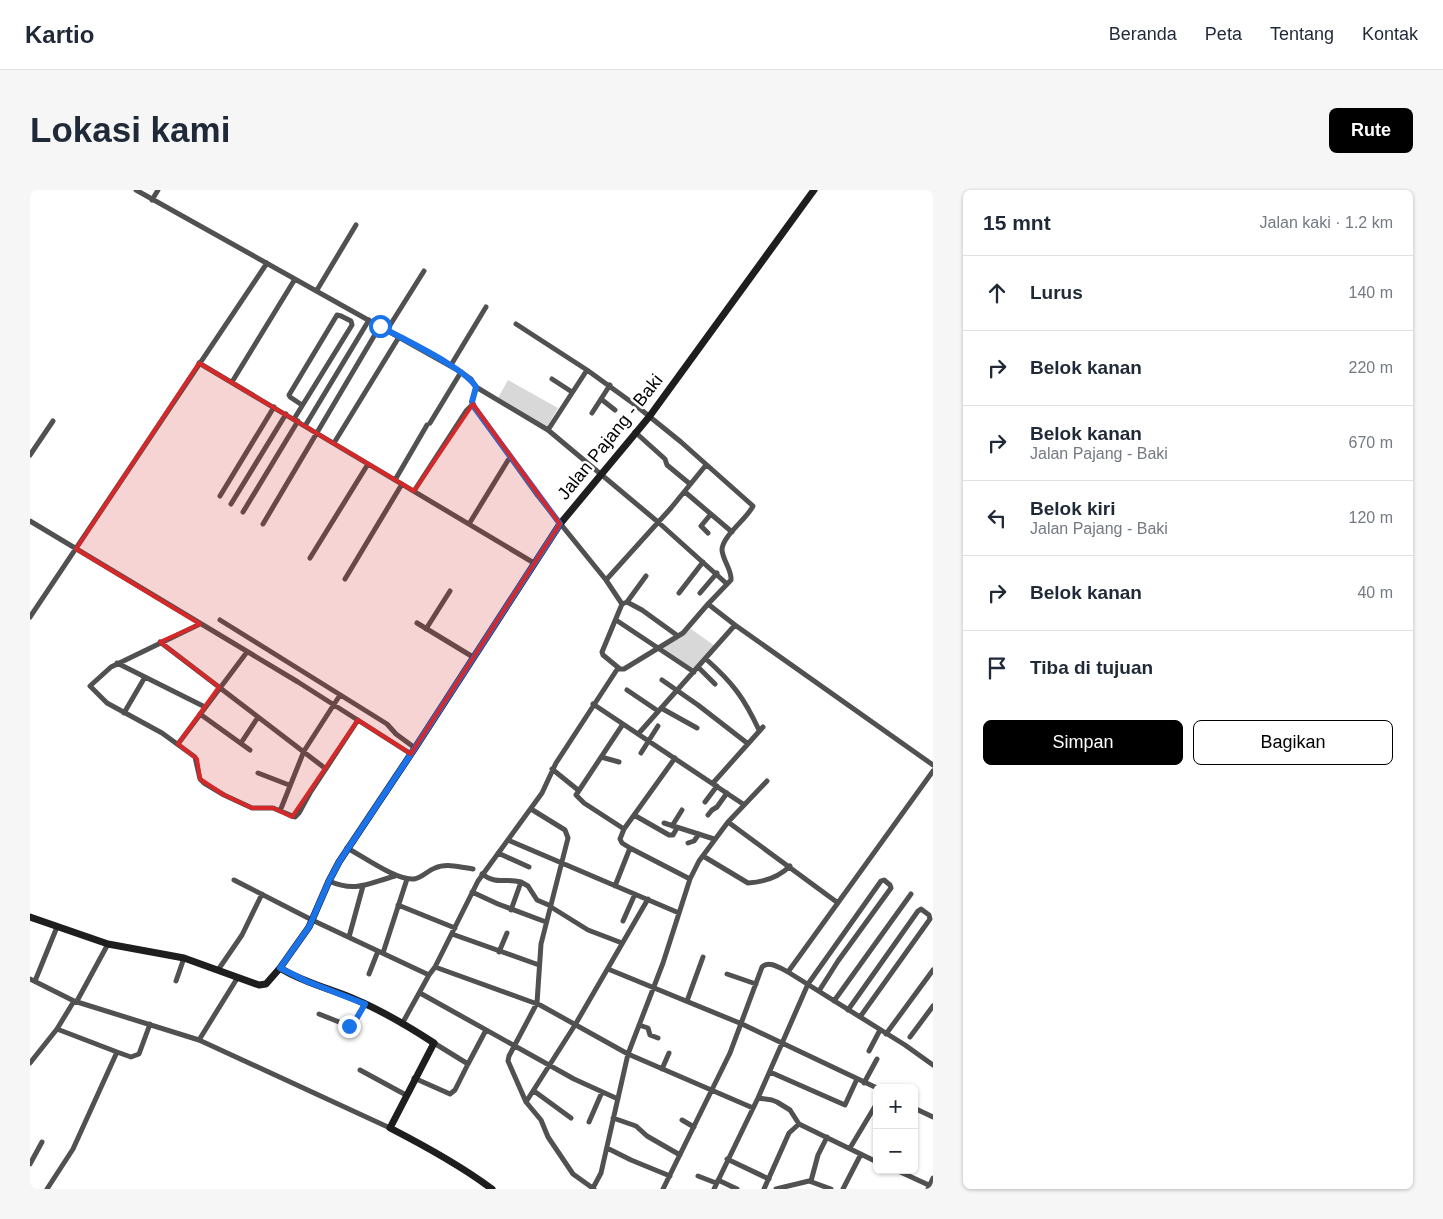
<!DOCTYPE html>
<html lang="id">
<head>
<meta charset="utf-8">
<style>
  body { margin:0; font-family:Helvetica,sans-serif; background:#f6f6f7; color:#1f2937 }
  .controls { position:absolute; right:15px; bottom:15px; display:grid; overflow:hidden; border-radius:8px; box-shadow:0 1px 4px #0004 }
  .controls button { width:45px; height:45px; display:grid; place-items:center; padding:0; border:0; border-bottom:1px solid #e0e1e3; background:#fff; color:#1f2937; font:25px sans-serif }
  .stop { position:absolute; width:15px; height:15px; margin:-11px; border:4px solid #1a73e8; border-radius:50%; background:#fff }
  .stop.end { background:#1a73e8; border-color:#fff; box-shadow:0 1px 5px #0008 }
  .list { margin:0; padding:0; list-style:none }
  h2 { display:flex; justify-content:space-between; align-items:center; height:65px; margin:0; padding:0 20px; font-size:21px }
  h2 small { font-size:16px; font-weight:400; color:#747a83 }
  .list li { display:grid; grid-template-columns:32px 1fr auto; gap:15px; align-items:center; box-sizing:border-box; height:75px; padding:0 20px; border-top:1px solid #e0e1e3 }
  .list b { display:block; font-size:19px; white-space:nowrap }
  .list p { margin:0; font-size:16px; white-space:nowrap; color:#747a83 }
  .list em { font-size:16px; font-style:normal; color:#747a83 }
  .actions { display:flex; gap:10px; padding:15px 20px }
  .actions a { flex:1; padding:11px 0; border:1px solid #000; border-radius:8px; text-align:center; font-size:18px; color:#000 }
  .actions .main { background:#000; color:#fff }
  .icon { flex:none; width:28px; height:28px; fill:none; stroke:currentColor; stroke-width:2; stroke-linecap:round; stroke-linejoin:round }
  .map { position:relative; flex:none; width:903px; height:999px; overflow:hidden; border-radius:8px }
  header { display:flex; align-items:center; gap:30px; box-sizing:border-box; height:70px; padding:0 25px; background:#fff; border-bottom:1px solid #e0e1e3 }
  header strong { font-size:24px }
  nav { display:flex; gap:28px; margin-inline-start:auto; font-size:18px }
  .intro { display:flex; align-items:center; justify-content:space-between; box-sizing:border-box; height:120px; padding:0 30px }
  h1 { margin:0; font-size:35px }
  .button { padding:12px 22px; border-radius:8px; background:#000; color:#fff; font-size:18px; font-weight:700 }
  main { display:flex; gap:30px; padding:0 30px }
  aside { flex:1; background:#fff; border-radius:8px; box-shadow:0 1px 4px #0004 }
  .map>svg:first-child { display:block }
  .green { fill:#d8d8d8 }
  .lines { fill:none; stroke-linecap:round; stroke-linejoin:round }
  .street { stroke:#515151; stroke-width:5 }
  .secondary { stroke:#1e1e1e; stroke-width:7 }
  .route { stroke:#1a73e8; stroke-width:6 }
  .marked { fill:#d62828; fill-opacity:0.2; stroke:#d62828; stroke-width:4; stroke-linejoin:round }
  .labels { text-anchor:middle; dominant-baseline:central; stroke-width:5; stroke-linejoin:round; paint-order:stroke }
  .street-label { font-size:18px; fill:#000; stroke:#fff }
</style>
</head>
<body>
<header>
<strong>Kartio</strong>
<nav><a>Beranda</a><a>Peta</a><a>Tentang</a><a>Kontak</a></nav>
</header>
<div class="intro"><h1>Lokasi kami</h1><a class="button">Rute</a></div>
<main>
<div class="map">
<svg width="903" height="999" viewBox="0 0 903 999">
  <rect width="100%" height="100%" fill="#fff"/>
  <path class="green" d="M 478,190 L 528,218 L 517,237 L 468,208 Z
    M 661,439 L 685,456 L 663,480 L 632,458 Z"/>
  <g class="lines">
    <path class="street" d="M 106,0 L 431,182 L 441,189 L 446,197 L 518,240 L 628,332 L 697,394
      M 122,10 L 128,0
      M 287,100 L 326,35
      M 486,134 L 557,180 L 604,214 L 651,252 L 723,316 C 717,329 692,346 692,360 C 693,371 702,380 701,390 L 678,414 L 705,435 L 609,543
      M 357,140 L 394,81
      M 169,173 L 504,373
      M 421,175 L 456,117
      M 522,189 L 542,202
      M 202,192 L 265,89
      M 446,197 L 442,212 L 444,217 L 508,306 L 576,390 L 592,414 L 572,462 L 573,465 L 590,479 L 594,479 L 653,443 L 678,414
      M 571,209 L 585,220
      M 562,223 L 580,195
      M 264,229 L 322,135 L 321,131 L 311,126 L 307,125 L 259,205 L 260,207 L 272,215
      M 400,233 L 431,182
      M 275,236 L 339,130
      M 518,240 L 557,180
      M 605,242 L 635,269 L 637,275 L 660,294
      M 304,253 L 369,147
      M 0,265 L 23,231
      M 365,290 L 397,235
      M 384,301 L 436,221 L 443,214
      M 655,302 L 702,342
      M 190,306 L 244,217
      M 201,314 L 256,224
      M 213,322 L 268,231
      M 0,331 L 268,492 L 381,564
      M 233,334 L 350,136
      M 439,334 L 480,267
      M 678,343 L 671,336 L 681,324
      M 280,368 L 338,274
      M 315,389 L 372,294
      M 576,390 L 641,318 L 676,275
      M 649,403 L 673,372
      M 670,403 L 687,383
      M 597,412 L 616,386
      M 592,414 L 597,412 L 612,420 L 648,446
      M 0,427 L 237,73
      M 190,430 L 357,534 L 366,544 L 385,558
      M 586,430 L 664,482
      M 387,433 L 443,467
      M 170,434 L 81,477 L 60,496 L 77,513 L 132,543 L 165,567 L 170,589 L 174,593 L 194,605 L 222,618 L 243,618 L 265,627 L 269,623 L 280,603 L 328,530
      M 705,435 L 903,575
      M 396,439 L 420,401
      M 130,452 L 296,579
      M 676,469 C 703,493 714,508 729,540
      M 87,473 L 175,517
      M 668,477 L 685,494
      M 632,490 L 668,515 L 717,553
      M 597,500 L 628,521
      M 563,514 L 713,614
      M 631,518 L 667,538
      M 94,523 L 115,487
      M 170,524 L 220,560
      M 593,534 L 546,605 L 554,613 L 594,639
      M 211,553 L 228,527
      M 148,554 L 217,462
      M 611,563 L 628,536
      M 571,567 L 589,572
      M 645,568 L 594,639 L 590,649 L 592,653 L 600,658 L 660,689
      M 522,579 L 548,600
      M 228,583 L 259,595
      M 683,593 L 733,537
      M 675,612 L 687,596
      M 501,619 L 535,640 L 538,648 L 511,754 L 507,813 L 479,866 L 478,871 L 496,912 L 511,930 L 518,947 L 543,984 L 564,999
      M 250,621 L 274,561 L 310,505
      M 604,625 L 639,645 L 643,645 L 647,638
      M 678,625 L 682,620 L 687,617 L 697,603
      M 698,632 L 808,713
      M 634,633 L 684,649
      M 642,636 L 652,620
      M 478,650 L 649,723
      M 658,653 L 664,651 L 669,644
      M 317,658 C 334,667 367,691 384,689 C 392,688 397,681 405,678 C 416,673 431,677 443,679
      M 468,663 L 499,677
      M 673,666 L 718,693 C 734,692 749,687 760,676
      M 452,684 C 469,696 474,687 491,692 L 481,720
      M 204,690 L 282,730 L 399,785 L 405,777 L 510,815 L 598,864 L 723,918
      M 299,691 C 326,703 339,693 365,686
      M 491,692 L 498,696 L 507,710 L 521,716
      M 585,696 L 600,658
      M 442,702 L 468,714 L 516,732
      M 368,715 L 425,738
      M 521,717 L 558,740 L 592,753
      M 593,731 L 605,704
      M 422,744 L 509,775
      M 319,747 L 333,696
      M 469,762 L 477,743
      M 353,763 L 377,689
      M 405,777 L 448,691 L 512,603 L 526,573 L 588,478
      M 578,779 L 712,834 L 847,898
      M 188,780 L 212,745 L 232,704
      M 758,782 L 903,581
      M 339,784 L 348,761
      M 697,784 L 726,794
      M 0,789 L 44,811 L 169,850 L 360,938
      M 5,791 L 27,737
      M 146,791 L 154,768
      M 390,803 L 544,889 L 588,909
      M 47,811 L 78,754
      M 657,811 L 673,767
      M 804,811 L 881,704
      M 818,820 L 888,721 L 891,719 L 899,725 L 900,729 L 830,827
      M 289,824 L 319,836 L 325,831 L 335,814
      M 372,834 L 399,785
      M 609,835 L 618,838 L 620,845 L 628,848
      M 27,839 L 87,862
      M 856,844 L 903,780
      M 880,847 L 903,816
      M 169,850 L 208,787
      M 839,861 L 850,840
      M 0,873 L 27,839 L 44,811
      M 438,874 L 456,840
      M 632,879 L 639,863
      M 330,880 L 376,905
      M 740,882 L 815,915 L 827,889
      M 384,888 L 420,904 L 425,900 L 438,874 L 404,853
      M 834,893 L 847,869
      M 504,901 L 541,928
      M 728,908 L 742,910 L 747,912 L 760,920 L 769,934 L 847,972
      M 496,912 L 545,835 L 618,709
      M 884,918 L 903,927
      M 583,928 L 606,936 L 617,946 L 650,965
      M 652,930 L 664,937
      M 559,932 L 572,902
      M 577,958 L 601,970 L 640,986
      M 820,958 L 847,913
      M 697,969 L 739,989
      M 0,974 L 12,952
      M 866,980 L 903,997
      M 668,986 L 686,993
      M 688,990 L 707,999
      M 781,991 L 788,965 L 797,947
      M 563,998 L 571,983 L 598,864 L 633,773 L 660,689 L 669,671 L 698,632 L 737,591
      M 17,999 L 43,959 L 87,862 L 101,867 L 109,864 L 120,834
      M 633,999 L 700,863 L 732,777 C 739,770 750,778 758,782 L 875,855 L 903,875
      M 684,999 L 728,908 L 778,794 L 851,691 L 854,690 L 860,695 L 861,698 L 808,771 L 789,801
      M 734,999 L 759,943 L 769,934
      M 746,999 L 779,991 L 801,999
      M 813,999 L 831,964
      M 898,999 L 903,988"/>
    <path class="secondary" d="M 0,727 L 78,754 L 154,768 L 229,795 L 236,794 L 250,778
      M 462,999 C 430,975 395,956 360,938 L 404,853 C 378,836 351,820 322,808 C 298,798 272,792 250,778 L 279,737 L 299,691 L 309,672 L 385,558 L 530,334 L 619,227 L 784,0"/>
  </g>
  <g class="lines">
    <path class="route" d="M 319,836 L 325,831 L 335,814 L 276,791 L 250,778 L 279,737 L 299,691 L 309,672 L 381,564 L 530,334 L 444,217 L 442,212 L 446,197 C 434,177 372,149 350,136"/>
  </g>
  <path class="marked" d="M 169,173 L 384,301 L 443,214 L 530,334 L 381,564 L 328,530 L 262,627 L 243,618 L 222,618 L 194,605 L 170,589 L 167,569 L 148,554 L 189,497 L 130,452 L 170,434 L 46,359 Z"/>
  <g class="labels">
    <g class="street-label">
      <text transform="translate(580 247) rotate(-51)">Jalan Pajang - Baki</text>
    </g>
  </g>
</svg>
<div class="controls">
<button>+</button>
<button>−</button>
</div>
<div class="stop" style="left:350px;top:136px"></div>
<div class="stop end" style="left:319px;top:836px"></div>
</div>
<aside>
<h2>15 mnt<small>Jalan kaki · 1.2 km</small></h2>
<ul class="list">
<li><svg class="icon" aria-label="ahead" viewBox="0 0 24 24"><path d="M12 20V5M6 11l6-6 6 6"/></svg><div><b>Lurus</b></div><em>140 m</em></li>
<li><svg class="icon" aria-label="right" viewBox="0 0 24 24"><path d="M7 20v-9h11M14 6l5 5-5 5"/></svg><div><b>Belok kanan</b></div><em>220 m</em></li>
<li><svg class="icon" aria-label="right" viewBox="0 0 24 24"><path d="M7 20v-9h11M14 6l5 5-5 5"/></svg><div><b>Belok kanan</b><p>Jalan Pajang - Baki</p></div><em>670 m</em></li>
<li><svg class="icon" aria-label="left" viewBox="0 0 24 24"><path d="M17 20v-9H6M10 6l-5 5 5 5"/></svg><div><b>Belok kiri</b><p>Jalan Pajang - Baki</p></div><em>120 m</em></li>
<li><svg class="icon" aria-label="right" viewBox="0 0 24 24"><path d="M7 20v-9h11M14 6l5 5-5 5"/></svg><div><b>Belok kanan</b></div><em>40 m</em></li>
<li><svg class="icon" aria-label="arrive" viewBox="0 0 24 24"><path d="M6 21V4h12l-3 4 3 4H6"/></svg><div><b>Tiba di tujuan</b></div></li>
</ul>
<div class="actions"><a class="main">Simpan</a><a>Bagikan</a></div>
</aside>
</main>
</body>
</html>
